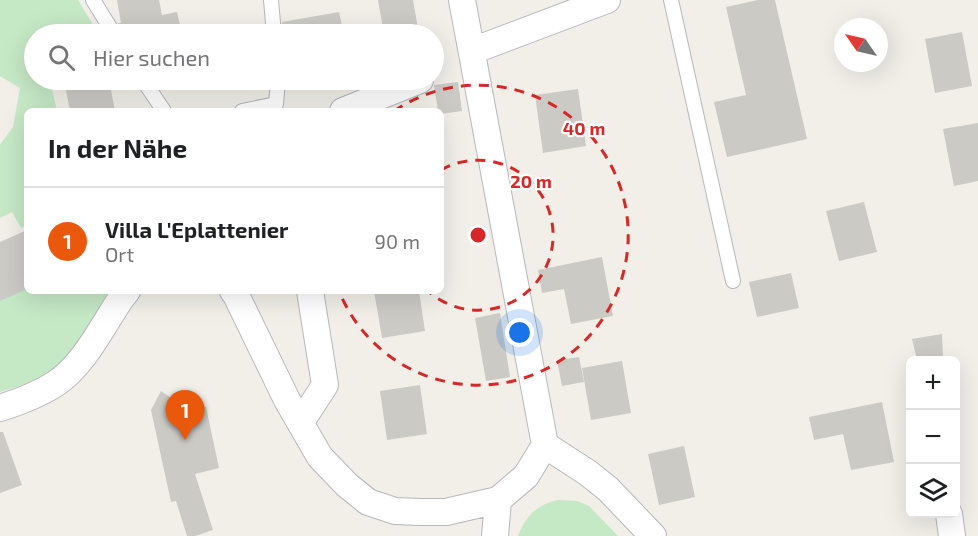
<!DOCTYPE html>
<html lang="de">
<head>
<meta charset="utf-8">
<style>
  body { margin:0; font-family:"Exo 2",sans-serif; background:#f2f2f2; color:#202124 }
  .controls { position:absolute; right:18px; bottom:18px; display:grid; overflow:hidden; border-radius:9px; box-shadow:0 6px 24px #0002 }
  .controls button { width:54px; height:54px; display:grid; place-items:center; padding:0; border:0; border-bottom:2px solid #e0e0e0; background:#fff; color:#202124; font:30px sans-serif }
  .compass { position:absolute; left:834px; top:18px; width:54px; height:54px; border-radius:50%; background:#fff; box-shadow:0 6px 24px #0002; rotate:304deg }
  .you { position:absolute; left:520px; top:333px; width:21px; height:21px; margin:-15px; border:4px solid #fff; border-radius:50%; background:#1a73e8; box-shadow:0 0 0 9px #1a73e833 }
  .badge { display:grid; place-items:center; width:39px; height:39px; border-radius:50%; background:#ea580c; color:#fff; font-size:20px; font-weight:700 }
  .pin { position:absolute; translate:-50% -50px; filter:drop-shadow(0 2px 3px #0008) }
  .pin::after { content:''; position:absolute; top:32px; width:21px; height:18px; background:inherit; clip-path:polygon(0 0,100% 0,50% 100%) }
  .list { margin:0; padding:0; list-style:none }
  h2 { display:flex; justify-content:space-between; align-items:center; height:78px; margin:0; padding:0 24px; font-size:26px }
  h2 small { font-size:20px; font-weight:400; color:#757577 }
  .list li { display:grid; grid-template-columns:39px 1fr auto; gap:18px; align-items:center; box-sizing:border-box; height:108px; padding:0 24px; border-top:2px solid #e0e0e0 }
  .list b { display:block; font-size:22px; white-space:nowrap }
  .list p { margin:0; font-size:20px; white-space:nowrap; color:#757577 }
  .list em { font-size:20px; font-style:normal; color:#757577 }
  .icon { flex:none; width:33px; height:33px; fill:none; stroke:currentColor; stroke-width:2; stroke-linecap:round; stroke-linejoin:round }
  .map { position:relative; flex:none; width:978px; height:536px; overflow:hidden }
  .search { position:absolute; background:#fff; box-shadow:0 6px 24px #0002; left:24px; top:24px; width:420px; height:66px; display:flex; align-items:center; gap:15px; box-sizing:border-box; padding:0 21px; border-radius:33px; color:#757577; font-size:22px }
  .panel { position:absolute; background:#fff; box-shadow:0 6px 24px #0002; left:24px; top:108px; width:420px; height:186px; border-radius:9px }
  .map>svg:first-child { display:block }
  .green { fill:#c5e8c5 }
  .building { fill:#cccac5 }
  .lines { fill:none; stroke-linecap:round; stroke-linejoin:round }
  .lane-casing { stroke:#b5b8bc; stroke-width:16 }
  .street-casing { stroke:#b5b8bc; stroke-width:28 }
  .lane { stroke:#fff; stroke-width:14 }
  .street { stroke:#fff; stroke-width:26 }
  .ring { fill:none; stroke:#d62828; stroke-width:3; stroke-dasharray:10 8 }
  .centre { fill:#d62828; stroke:#fff; stroke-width:3 }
  .ring-label { font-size:18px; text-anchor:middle; font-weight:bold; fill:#d62828; stroke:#fff; stroke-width:4.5; stroke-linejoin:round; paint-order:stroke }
</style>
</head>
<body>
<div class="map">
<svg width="978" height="536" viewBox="0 0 978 536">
  <rect width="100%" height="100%" fill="#f1efe8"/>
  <path class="green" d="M 0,0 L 78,0 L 98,33 L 88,34 L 34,34 L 34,80 L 50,80 L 57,111 L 27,111 L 27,226 L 21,228 L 12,212 L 0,218 L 0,145 L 13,127 L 20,88 L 0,76 Z
    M 27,288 L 27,291 L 109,291 C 94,314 71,359 48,373 C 33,382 16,387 0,392 L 0,301 Z
    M 558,500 L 577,501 L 589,506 L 618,536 L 518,536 C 526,515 537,505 558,500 Z"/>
  <path class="building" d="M 117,0 L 159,0 L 162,15 L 177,12 L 182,34 L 123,34 L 118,23 L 121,23 Z
    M 378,0 L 413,0 L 419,34 L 384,34 Z
    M 758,0 L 775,0 L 807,139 L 727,157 L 714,102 L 746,95 L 726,7 Z
    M 339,12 L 344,34 L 283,34 L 282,22 Z
    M 962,32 L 972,86 L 935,93 L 925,39 Z
    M 64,80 L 109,80 L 115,111 L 70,111 Z
    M 458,82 L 462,111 L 441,114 L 441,111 L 438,111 L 434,85 Z
    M 578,89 L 586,146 L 543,153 L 535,95 Z
    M 978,123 L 978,181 L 954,186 L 943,129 Z
    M 864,202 L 877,252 L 839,261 L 826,211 Z
    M 27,230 L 27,289 L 0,301 L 0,242 Z
    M 602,257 L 613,316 L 571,324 L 564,289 L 542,293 L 538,270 Z
    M 791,273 L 799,308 L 757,317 L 749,282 Z
    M 374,291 L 419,291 L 425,331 L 382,338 Z
    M 500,313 L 510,377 L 486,381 L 475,318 Z
    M 942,334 L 943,357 L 917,360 L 912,339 Z
    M 579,357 L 584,382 L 562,386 L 557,360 Z
    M 622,361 L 631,413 L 591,420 L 582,368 Z
    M 420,385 L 427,434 L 387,440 L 380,391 Z
    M 161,391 L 188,410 L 206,407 L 219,468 L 195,474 L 213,530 L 195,536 L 187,536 L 176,501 L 171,502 L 151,410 Z
    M 882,402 L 894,462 L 851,470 L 843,434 L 814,440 L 809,417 Z
    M 0,432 L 3,432 L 22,485 L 0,493 Z
    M 684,446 L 695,497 L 659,505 L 648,454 Z"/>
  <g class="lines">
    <defs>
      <path id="lane" d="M 93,0 L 114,34
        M 271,0 L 274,34
        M 671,0 L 733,281
        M 143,80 L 164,111
        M 242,111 L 276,104 L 278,80"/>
      <path id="street" d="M 462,0 L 545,445 L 588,473 L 608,489 L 653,536
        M 472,51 L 607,0
        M 343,111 L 420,80
        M 233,291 L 236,295 L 287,400 L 320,457 L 347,485 L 368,502 L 395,511 L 421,512 L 446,512 L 498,500 L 526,476 L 545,445
        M 0,408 C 19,402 38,395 55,384 C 83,366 102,327 120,300 L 127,291
        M 301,422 L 325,385 L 310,291
        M 949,514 L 952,536
        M 495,536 L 498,500"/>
    </defs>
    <use href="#lane" class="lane-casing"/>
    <use href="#street" class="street-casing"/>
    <use href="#lane" class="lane"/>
    <use href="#street" class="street"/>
  </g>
  <g class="ring">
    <path d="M441 170A75 75 0 1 1 428 291"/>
    <path d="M394 111A150 150 0 1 1 339 291"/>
  </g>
  <circle cx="478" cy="235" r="9" class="centre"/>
  <g class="ring-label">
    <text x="584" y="135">40 m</text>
    <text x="531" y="188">20 m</text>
  </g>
</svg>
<div class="controls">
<button>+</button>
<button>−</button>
<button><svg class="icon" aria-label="layers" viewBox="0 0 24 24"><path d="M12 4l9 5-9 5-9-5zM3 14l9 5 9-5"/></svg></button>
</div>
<svg class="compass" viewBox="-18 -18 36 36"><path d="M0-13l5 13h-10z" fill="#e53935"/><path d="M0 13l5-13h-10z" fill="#757577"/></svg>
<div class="you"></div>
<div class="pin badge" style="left:185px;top:440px">1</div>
<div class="search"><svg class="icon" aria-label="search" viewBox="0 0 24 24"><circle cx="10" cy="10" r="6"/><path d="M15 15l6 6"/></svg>Hier suchen</div>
<section class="panel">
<h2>In der Nähe<small></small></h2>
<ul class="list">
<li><span class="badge">1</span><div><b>Villa L'Eplattenier</b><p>Ort</p></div><em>90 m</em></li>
</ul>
</section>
</div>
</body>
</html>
